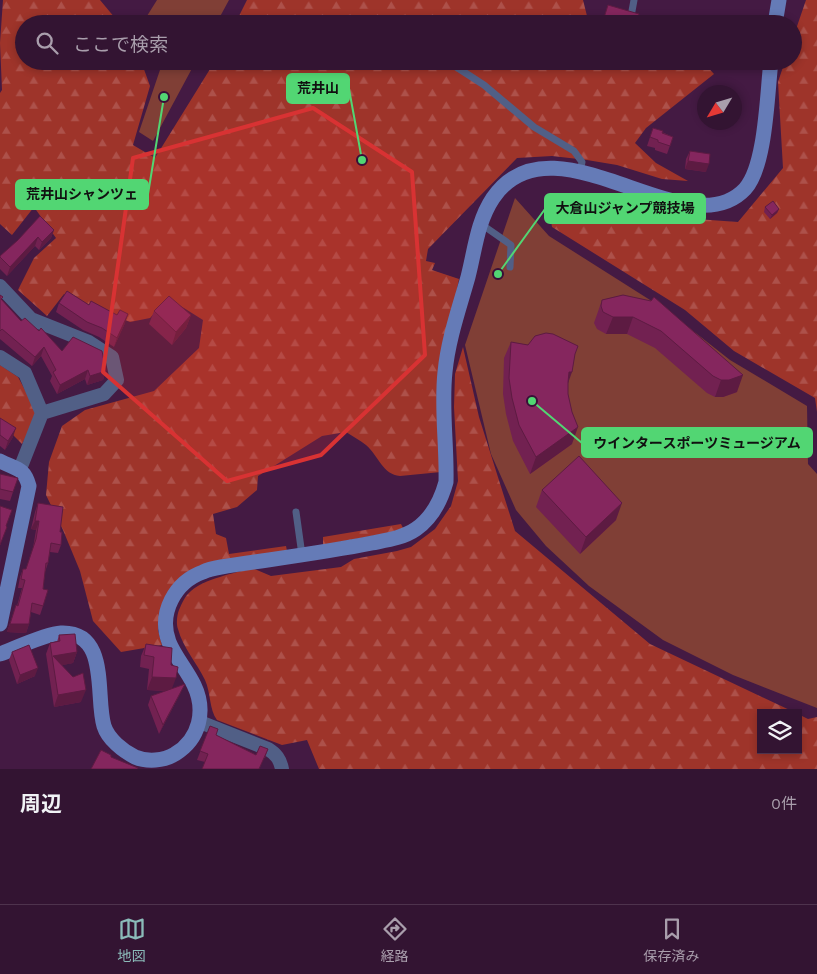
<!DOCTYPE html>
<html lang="ja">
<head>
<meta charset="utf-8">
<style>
  body { margin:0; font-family:"Work Sans","Noto Sans JP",sans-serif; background:#3e213e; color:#f1f3f6 }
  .controls { position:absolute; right:15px; bottom:15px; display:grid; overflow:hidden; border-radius:0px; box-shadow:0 2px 8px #0003 }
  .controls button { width:45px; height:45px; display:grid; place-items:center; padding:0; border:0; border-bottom:1px solid #4e334d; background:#331432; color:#f1f3f6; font:25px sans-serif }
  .compass { position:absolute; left:697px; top:85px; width:45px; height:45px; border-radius:50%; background:#331432; box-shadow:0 2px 8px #0003; rotate:232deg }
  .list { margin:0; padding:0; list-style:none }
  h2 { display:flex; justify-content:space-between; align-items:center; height:65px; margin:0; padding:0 20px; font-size:21px }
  h2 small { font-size:16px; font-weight:400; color:#a99eac }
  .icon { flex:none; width:28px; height:28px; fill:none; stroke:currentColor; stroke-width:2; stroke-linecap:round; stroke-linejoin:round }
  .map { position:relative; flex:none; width:817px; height:769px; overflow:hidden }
  .search { position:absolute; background:#331432; box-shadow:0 2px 8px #0003; left:15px; right:15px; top:15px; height:55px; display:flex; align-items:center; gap:12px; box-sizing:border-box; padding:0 18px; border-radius:28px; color:#a99eac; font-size:19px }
  .sheet { height:135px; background:#331432 }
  nav { display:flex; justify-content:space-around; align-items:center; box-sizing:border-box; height:70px; border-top:1px solid #4e334d; background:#331432; font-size:14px; color:#a99eac }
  nav a { display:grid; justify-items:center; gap:2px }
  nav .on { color:#8bbbb9 }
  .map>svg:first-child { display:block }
  .forest { fill:url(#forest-firs) }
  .pitch { fill:#803f36 }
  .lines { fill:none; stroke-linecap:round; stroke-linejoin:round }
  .lane { stroke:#515f86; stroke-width:7 }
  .street { stroke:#515f86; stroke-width:14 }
  .secondary { stroke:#657bb7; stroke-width:15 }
  .wall { fill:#722151 }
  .shaded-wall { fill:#5d1b42 }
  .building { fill:#85265e; stroke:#5d1b42 }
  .marked { fill:#d83233; fill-opacity:0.2; stroke:#d83233; stroke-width:4; stroke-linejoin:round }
  .leader { fill:none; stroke:#52d673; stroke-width:2 }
  .callout-dot { fill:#52d673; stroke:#390f38; stroke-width:2 }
  .callout { fill:#52d673; stroke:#52d673; stroke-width:2 }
  .callout-label { font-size:14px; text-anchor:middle; font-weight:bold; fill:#111 }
</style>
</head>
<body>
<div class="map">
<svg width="817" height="769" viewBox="0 0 817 769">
  <defs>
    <pattern id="forest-firs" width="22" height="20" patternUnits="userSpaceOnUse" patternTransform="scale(1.25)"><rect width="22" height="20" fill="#9e342a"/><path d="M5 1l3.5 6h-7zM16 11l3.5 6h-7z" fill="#ad514a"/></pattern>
  </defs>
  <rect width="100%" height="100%" fill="#441a43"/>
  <path class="forest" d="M 3,0 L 100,0 L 120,24 L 24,24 L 24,61 L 141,61 L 150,86 L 133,145 L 155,158 L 215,61 L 702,61 L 714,74 L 646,128 L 635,143 L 656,163 L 688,181 L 662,179 L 617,165 L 587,160 L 552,156 L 517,158 L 428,249 L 426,261 L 435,263 L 432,270 L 459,279 L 441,369 L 441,472 L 400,476 C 383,475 378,455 366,445 C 360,440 352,436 346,432 L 322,436 L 258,476 L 257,490 L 237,507 L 213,514 L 216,534 L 226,538 L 229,554 L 286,546 L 287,551 L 216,562 L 160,612 L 158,630 L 162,645 L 121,652 L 93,621 L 80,571 L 63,530 L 46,495 L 49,462 L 62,426 L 85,410 L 154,391 L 199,348 L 203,320 L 168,298 L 150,318 L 130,322 L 64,294 L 47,316 L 18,290 L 34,258 L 56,238 L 34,207 L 12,235 L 0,224 L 0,93 L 2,90 L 0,43 Z
    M 247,0 L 583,0 L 589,24 L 235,24 Z
    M 806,0 L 817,0 L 817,412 L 815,398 L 734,351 L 685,310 L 552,227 L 548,202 L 654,216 L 738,222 L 783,168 L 778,82 L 785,61 L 793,61 L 793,38 Z
    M 463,347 L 479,417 L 515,531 L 650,644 L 796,713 L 761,713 L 761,750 L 798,750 L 798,714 L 808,719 L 817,717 L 817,769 L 319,769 L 307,740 L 282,745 L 217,720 C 209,709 211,693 205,680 C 197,663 183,648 178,629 C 176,624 177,615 179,610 C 182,603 185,596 191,591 C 204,579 235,573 252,568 L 271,576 L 341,567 L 354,559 L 397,551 L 411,547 L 435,529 L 451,506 L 458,481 L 454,407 L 455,374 Z
    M 0,365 L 18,377 L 38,414 L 22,444 L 0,422 Z
    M 401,524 L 404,530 L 323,545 L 323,537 Z"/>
  <path class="pitch" d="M 157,0 L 229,0 L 216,24 L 142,24 Z
    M 163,61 L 196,61 L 153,141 L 139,132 Z
    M 515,198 L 549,236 L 669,312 L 730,360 L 807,406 L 808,464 L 817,474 L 817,708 L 733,675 L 663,640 L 589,586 L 546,546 L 516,510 L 491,454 L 465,345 Z"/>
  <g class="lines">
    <path class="lane" d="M 632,11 L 634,0
      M 447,61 L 484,85 L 534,127 L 574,151 L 582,162 L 580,172
      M 481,224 L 511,245 L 510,267
      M 296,512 L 302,555"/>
    <path class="street" d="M 0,286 L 31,319 L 89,342 L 112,357 L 117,380 L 104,394 L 42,413
      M 0,357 L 25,373 L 42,413 L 20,469
      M 200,722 L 268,749 C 276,754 280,759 282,769"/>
    <path class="secondary" d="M 775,24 L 779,0
      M 0,461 C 15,469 24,467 29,486 L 0,624
      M 0,654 C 16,648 45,634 61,633 C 110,631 95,697 104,726 C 108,739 123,751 135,757 C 147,762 164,761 175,754 C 200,739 206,710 194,685 C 187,670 175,657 169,642 C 158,613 175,582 203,572 C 209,569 215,568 221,567 C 272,559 322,553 372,543 C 387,540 403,538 416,529 C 432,518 441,500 446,482 C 447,445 441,408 445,372 C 448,340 459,309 468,277 C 475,250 477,222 493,198 C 553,110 687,251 745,189 C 766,166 767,94 771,61"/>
  </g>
  <path class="wall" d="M 608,5 L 637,24 L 602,24 Z
    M 653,128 L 673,137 L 667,154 L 655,150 L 655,148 L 647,146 Z
    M 690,151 L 706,172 L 685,169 L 686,159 Z
    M 765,207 L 779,209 L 777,213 L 770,219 L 764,212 Z
    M 54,230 L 51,238 L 39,250 L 35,246 L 7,276 L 0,269 L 0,256 Z
    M 0,295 L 3,297 L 1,300 L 21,321 L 39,331 L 62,351 L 106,371 L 103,380 L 87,385 L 85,379 L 57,394 L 50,381 L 52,376 L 41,356 L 32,366 L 0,339 Z
    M 623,295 L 737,392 L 723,397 L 715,397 L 707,393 L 655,348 L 627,334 L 606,334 L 597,329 L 594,323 L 602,300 Z
    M 59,303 L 89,305 L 125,323 L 114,347 L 99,337 L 83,330 L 56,312 Z
    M 154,311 L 191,315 L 186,328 L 172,345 L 149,324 Z
    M 511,342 L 528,345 L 574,357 L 568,383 L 568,394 L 572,444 L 530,474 L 513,441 L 506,414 L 503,394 L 504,358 Z
    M 0,418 L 13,437 L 5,450 L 0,446 Z
    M 0,474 L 13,492 L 10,501 L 0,499 Z
    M 542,490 L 616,520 L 580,554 L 536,507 Z
    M 38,503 L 60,532 L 61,545 L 58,553 L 50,552 L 48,563 L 45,572 L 43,589 L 43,606 L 40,615 L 31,612 L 29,624 L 26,633 L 7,632 L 16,605 L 17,606 L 22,588 L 18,588 L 20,577 L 23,569 L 26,569 L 33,548 L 36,530 L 31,529 L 35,512 Z
    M 59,635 L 77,652 L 73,663 L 62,665 L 81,702 L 54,707 L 46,654 L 50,643 L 57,642 Z
    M 146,644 L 171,665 L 172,688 L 181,692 L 159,734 L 148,705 L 151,696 L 166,691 L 147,690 L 149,669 L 140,667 L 141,656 Z
    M 12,652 L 35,676 L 17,684 L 9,660 Z
    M 210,726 L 216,735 L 256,755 L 268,749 L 265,758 L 205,762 L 197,760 Z"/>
  <path class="shaded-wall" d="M 688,161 L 709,164 L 706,172 L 685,169 Z
    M 779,209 L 777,213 L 770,219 L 772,215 Z
    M 54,230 L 51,238 L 39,250 L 42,242 Z
    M 38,237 L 35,246 L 7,276 L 10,267 Z
    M 128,314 L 125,323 L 114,347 L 117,338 Z
    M 191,315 L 186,328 L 172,345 L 176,332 Z
    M 613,317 L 633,317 L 627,334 L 606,334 Z
    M 44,347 L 41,356 L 32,366 L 35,357 Z
    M 88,370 L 85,379 L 57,394 L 60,385 Z
    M 106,371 L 103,380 L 87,385 L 90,376 Z
    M 569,372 L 572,372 L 566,389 Z
    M 743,375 L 737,392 L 723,397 L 715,397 L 721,380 Z
    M 578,427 L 572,444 L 530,474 L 536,457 Z
    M 16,428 L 13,437 L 5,450 L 8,441 Z
    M 622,503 L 616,520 L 580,554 L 586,537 Z
    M 35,521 L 39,521 L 36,530 L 31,529 Z
    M 10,624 L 29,624 L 26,633 L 7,632 Z
    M 77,652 L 73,663 L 54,667 L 53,656 Z
    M 38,668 L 35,676 L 17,684 L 20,675 Z
    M 152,677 L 176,678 L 171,691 L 147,690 Z
    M 185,684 L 181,692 L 159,734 L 163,725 Z
    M 86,690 L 81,702 L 54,707 L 58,695 Z"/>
  <path class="building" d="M 608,5 L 639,14 L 637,24 L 612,24 L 603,21 Z
    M 653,128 L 663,131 L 662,133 L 673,137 L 670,146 L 658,142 L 658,140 L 650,137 Z
    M 690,151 L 710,154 L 709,164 L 688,161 Z
    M 773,201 L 779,209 L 772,215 L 765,207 Z
    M 40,216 L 54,230 L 42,242 L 38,237 L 10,267 L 0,257 L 0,256 L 18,240 Z
    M 67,291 L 89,305 L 91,301 L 117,315 L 120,310 L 128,314 L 117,338 L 102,328 L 87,322 L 59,303 Z
    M 0,295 L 3,297 L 1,299 L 21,321 L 25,318 L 39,331 L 41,328 L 62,351 L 73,337 L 102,351 L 106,371 L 90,376 L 88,370 L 60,385 L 53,372 L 56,370 L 44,347 L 35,357 L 2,329 L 0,331 Z
    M 623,295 L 651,301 L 654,297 L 743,375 L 729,380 L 721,380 L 713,376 L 661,331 L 633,317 L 613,317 L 603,312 L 601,306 L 602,300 Z
    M 169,296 L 191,315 L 176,332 L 154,311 Z
    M 546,333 L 553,334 L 578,346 L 575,354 L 572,372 L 569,372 L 568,382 L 568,394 L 572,412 L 578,427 L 536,457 L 519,425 L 512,398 L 509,378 L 511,342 L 528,345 L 535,336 Z
    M 0,418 L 16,428 L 8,441 L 0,435 Z
    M 579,456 L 622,503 L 586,537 L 542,490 Z
    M 0,474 L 18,478 L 13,492 L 0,489 Z
    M 38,503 L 63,507 L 60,532 L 62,532 L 61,545 L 51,543 L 48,563 L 46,563 L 43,589 L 48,590 L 43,606 L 32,603 L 29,624 L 10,624 L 16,605 L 18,606 L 25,580 L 21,579 L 23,569 L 26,569 L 36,539 L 39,521 L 35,521 Z
    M 0,506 L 12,510 L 6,526 L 7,527 L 0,545 Z
    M 75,634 L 77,652 L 53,656 L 73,677 L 83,673 L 86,690 L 58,695 L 50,643 L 60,641 L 59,635 Z
    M 146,644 L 172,648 L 171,665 L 178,667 L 176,678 L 152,677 L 154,657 L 144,655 Z
    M 29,645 L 38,668 L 20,675 L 12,652 Z
    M 185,684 L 163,725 L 151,696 Z
    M 210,726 L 218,729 L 216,735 L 256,755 L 260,746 L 268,749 L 259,769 L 202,769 L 208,754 L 200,751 Z
    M 101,750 L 111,755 L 111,757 L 138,768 L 137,769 L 91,769 Z"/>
  <path class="marked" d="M 313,108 L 412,172 L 425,355 L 321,455 L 227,481 L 103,372 L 133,158 Z"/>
  <path class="leader" d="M362 160L349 89M164 97L148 194M498 274L545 209M532 401L582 443"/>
  <g class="callout-dot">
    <circle cx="362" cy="160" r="5"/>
    <circle cx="164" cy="97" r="5"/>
    <circle cx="498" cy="274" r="5"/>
    <circle cx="532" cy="401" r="5"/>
  </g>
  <g class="callout">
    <rect x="287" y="74" width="62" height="29" rx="5"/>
    <rect x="16" y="180" width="132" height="29" rx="5"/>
    <rect x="545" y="194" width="160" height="29" rx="5"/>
    <rect x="582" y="428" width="230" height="29" rx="5"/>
  </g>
  <g class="callout-label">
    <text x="318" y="93">荒井山</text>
    <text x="82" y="199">荒井山シャンツェ</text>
    <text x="625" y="213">大倉山ジャンプ競技場</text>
    <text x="697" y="448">ウインタースポーツミュージアム</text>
  </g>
</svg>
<div class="controls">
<button><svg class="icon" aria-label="layers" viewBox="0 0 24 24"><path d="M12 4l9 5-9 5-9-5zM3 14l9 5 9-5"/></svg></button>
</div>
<svg class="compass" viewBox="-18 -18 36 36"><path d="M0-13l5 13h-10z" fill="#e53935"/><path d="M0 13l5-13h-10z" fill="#a99eac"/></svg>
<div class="search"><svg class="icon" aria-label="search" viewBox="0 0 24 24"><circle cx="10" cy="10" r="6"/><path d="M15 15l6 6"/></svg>ここで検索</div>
</div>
<section class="sheet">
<h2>周辺<small>0件</small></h2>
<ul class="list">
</ul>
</section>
<nav>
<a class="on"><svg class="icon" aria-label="map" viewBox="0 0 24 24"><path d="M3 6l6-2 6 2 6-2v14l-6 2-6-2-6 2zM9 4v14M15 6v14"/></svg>地図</a>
<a><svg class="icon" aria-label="directions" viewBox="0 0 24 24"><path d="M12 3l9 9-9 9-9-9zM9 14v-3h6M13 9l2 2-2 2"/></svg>経路</a>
<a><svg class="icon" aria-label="saved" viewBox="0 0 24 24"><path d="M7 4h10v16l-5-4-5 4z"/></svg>保存済み</a>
</nav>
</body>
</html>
